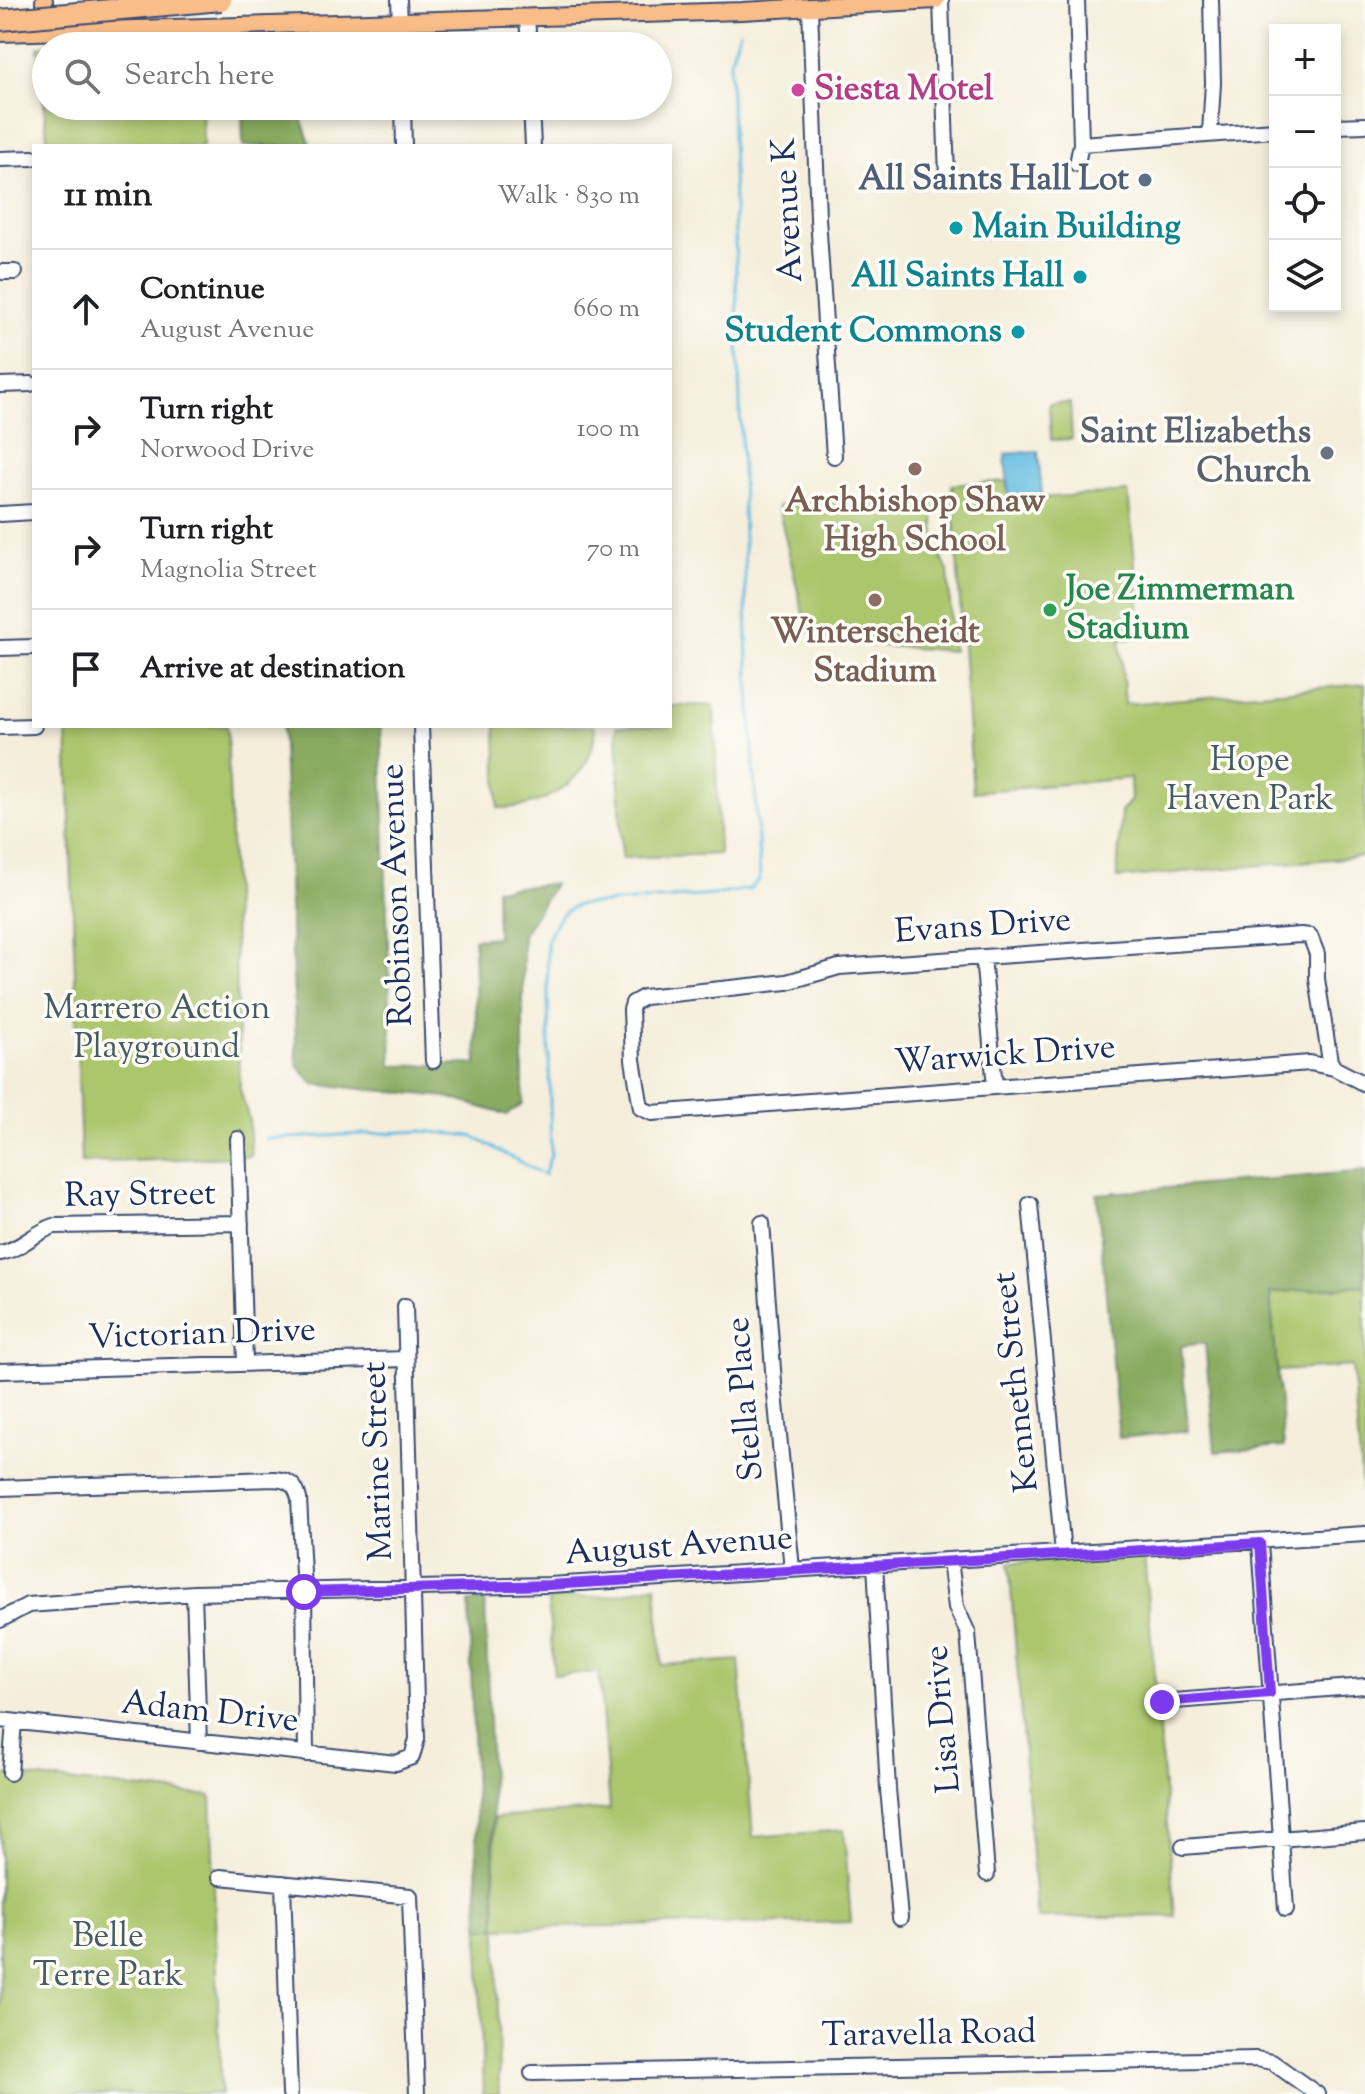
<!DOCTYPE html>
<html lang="en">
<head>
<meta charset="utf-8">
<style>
  body { margin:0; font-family:"Sorts Mill Goudy",serif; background:#f6f6f6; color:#202124 }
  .controls { position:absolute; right:24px; top:24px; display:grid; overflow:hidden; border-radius:0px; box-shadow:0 4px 12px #0003 }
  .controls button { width:72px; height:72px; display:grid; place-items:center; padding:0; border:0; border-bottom:2px solid #e0e0e0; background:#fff; color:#202124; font:40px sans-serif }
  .stop { position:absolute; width:24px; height:24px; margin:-18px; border:6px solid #7c3aed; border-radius:50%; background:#fff }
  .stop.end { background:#7c3aed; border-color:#fff; box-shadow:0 2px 8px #0008 }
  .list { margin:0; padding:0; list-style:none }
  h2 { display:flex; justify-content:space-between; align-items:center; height:104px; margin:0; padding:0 32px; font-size:34px }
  h2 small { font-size:26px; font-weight:400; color:#757577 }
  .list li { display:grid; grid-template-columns:52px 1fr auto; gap:24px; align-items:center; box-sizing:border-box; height:120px; padding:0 32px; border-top:2px solid #e0e0e0 }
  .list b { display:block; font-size:30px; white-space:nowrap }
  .list p { margin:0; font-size:26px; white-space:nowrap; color:#757577 }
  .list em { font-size:26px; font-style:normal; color:#757577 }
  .icon { flex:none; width:44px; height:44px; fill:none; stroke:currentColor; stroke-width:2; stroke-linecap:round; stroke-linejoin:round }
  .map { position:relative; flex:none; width:1365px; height:2094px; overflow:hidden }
  .search { position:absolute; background:#fff; box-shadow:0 4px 12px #0003; left:32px; top:32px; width:640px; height:88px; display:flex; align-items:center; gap:20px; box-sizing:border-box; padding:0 28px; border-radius:44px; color:#757577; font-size:30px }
  .panel { position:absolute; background:#fff; box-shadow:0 4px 12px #0003; left:32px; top:144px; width:640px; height:584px; border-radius:0px }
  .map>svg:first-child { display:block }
  .green { fill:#acc66d; stroke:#647a66; stroke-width:2 }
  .forest { fill:#89ab60; stroke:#526d5f; stroke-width:2 }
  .water { fill:#63bce1; stroke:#3f76a0; stroke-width:2 }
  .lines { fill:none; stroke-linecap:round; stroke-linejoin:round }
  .stream { stroke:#63bce1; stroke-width:3 }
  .minor-casing { stroke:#3c4c71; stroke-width:18 }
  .major-casing { stroke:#3c4c71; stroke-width:20 }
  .minor { stroke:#fff; stroke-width:14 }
  .major { stroke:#f8bd89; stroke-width:16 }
  .highway-bridge-casing { stroke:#3c4c71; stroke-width:24; stroke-linecap:butt }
  .highway-bridge { stroke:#f8bd89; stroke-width:20 }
  .route { stroke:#7c3aed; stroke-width:10 }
  .hotel-dot { fill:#d1479c; stroke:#fdfcf7; stroke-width:3 }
  .service-dot { fill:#5c6f8a; stroke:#fdfcf7; stroke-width:3 }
  .culture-dot { fill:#0f9aa8; stroke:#fdfcf7; stroke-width:3 }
  .worship-dot { fill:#6b7280; stroke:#fdfcf7; stroke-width:3 }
  .education-dot { fill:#8d6e63; stroke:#fdfcf7; stroke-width:3 }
  .leisure-dot { fill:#2e9e5b; stroke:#fdfcf7; stroke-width:3 }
  .labels { text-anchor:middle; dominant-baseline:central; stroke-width:7; stroke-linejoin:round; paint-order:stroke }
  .hotel-label { font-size:34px; font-weight:bold; fill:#b23c85; stroke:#fdfcf7; text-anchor:start }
  .service-label { font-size:34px; font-weight:bold; fill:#4e5e75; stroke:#fdfcf7; text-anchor:end }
  .street-label { font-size:34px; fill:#1b2f5e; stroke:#fdfcf7 }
  .culture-label { font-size:34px; font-weight:bold; fill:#0d838f; stroke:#fdfcf7; text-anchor:end }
  .worship-label { font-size:34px; font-weight:bold; fill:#5b616d; stroke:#fdfcf7; text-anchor:end }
  .education-label { font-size:34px; font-weight:bold; fill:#785e54; stroke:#fdfcf7 }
  .leisure-label { font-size:34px; font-weight:bold; fill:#27864d; stroke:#fdfcf7; text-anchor:start }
  .park-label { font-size:34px; fill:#465c62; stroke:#fdfcf7 }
</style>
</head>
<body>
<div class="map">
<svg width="1365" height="2094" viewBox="0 0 1365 2094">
  <rect width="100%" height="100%" fill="#fdfcf7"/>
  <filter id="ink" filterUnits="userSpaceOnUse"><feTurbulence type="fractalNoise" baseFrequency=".0125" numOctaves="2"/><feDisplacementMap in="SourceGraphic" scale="16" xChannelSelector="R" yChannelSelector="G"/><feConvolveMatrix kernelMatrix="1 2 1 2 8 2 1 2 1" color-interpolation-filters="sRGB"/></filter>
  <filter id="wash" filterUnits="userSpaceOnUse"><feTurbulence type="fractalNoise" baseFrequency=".006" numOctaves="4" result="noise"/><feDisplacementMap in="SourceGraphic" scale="32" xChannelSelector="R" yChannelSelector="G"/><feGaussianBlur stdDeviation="1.8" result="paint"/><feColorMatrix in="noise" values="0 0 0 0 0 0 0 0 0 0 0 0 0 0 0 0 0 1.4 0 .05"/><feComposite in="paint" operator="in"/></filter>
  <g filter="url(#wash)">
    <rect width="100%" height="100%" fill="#f5eedb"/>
    <path class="green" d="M 200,40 L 200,46 L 52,46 Z
      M 46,46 L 46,106 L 202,106 L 203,146 L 48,146 L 38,47 Z
      M 1070,403 L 1072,439 L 1051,440 L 1049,404 Z
      M 1006,481 L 1009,500 L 1128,492 L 1142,637 L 1120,639 L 1125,704 L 1365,684 L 1365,856 L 1117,878 L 1121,812 L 1131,800 L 1130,778 L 973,792 L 952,485 Z
      M 835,499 L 842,507 L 925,500 L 933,505 L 936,548 L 948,571 L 953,651 L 832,642 L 807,630 L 778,506 Z
      M 714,705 L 719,854 L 622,858 L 617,726 L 670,726 L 670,706 Z
      M 67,726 L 227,726 L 240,1089 L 249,1120 L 251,1156 L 81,1163 Z
      M 496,726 L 595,726 C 595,778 545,809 498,808 Z
      M 1365,1285 L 1365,1520 L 1352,1366 L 1277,1371 L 1270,1293 Z
      M 1144,1556 L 1175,1916 L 1037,1918 L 1009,1563 Z
      M 656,1585 L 662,1665 L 739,1660 L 753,1837 L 844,1830 L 851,1922 L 497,1928 L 499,2094 L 483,2094 L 479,1928 L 496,1927 L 494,1818 L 610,1809 L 599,1672 L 554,1675 L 548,1599 L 610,1596 Z
      M 0,1774 L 211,1796 L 221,2094 L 0,2094 Z"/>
    <path class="forest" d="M 297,106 L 311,146 L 243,146 L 242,107 Z
      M 282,726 L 381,726 L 392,1066 L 477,1064 L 474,939 L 497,937 L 496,889 L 554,884 L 523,935 L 523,1103 L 507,1115 L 447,1097 L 314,1084 L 297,1065 Z
      M 1365,1171 L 1365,1285 L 1270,1293 L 1284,1447 L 1215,1452 L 1205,1343 L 1181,1346 L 1188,1431 L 1119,1438 L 1097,1194 Z
      M 469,1602 L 485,1602 L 496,1928 L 479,1928 Z"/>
    <path class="water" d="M 1038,451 L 1042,496 L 1009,499 L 1005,454 Z"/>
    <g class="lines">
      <path class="stream" d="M 266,1139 L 422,1131 L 472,1136 L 544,1175 L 551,1155 L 547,942 C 554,925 559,912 577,905 L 714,895 L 750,889 L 760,879 L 747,640 L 731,101 L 730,61 L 740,31"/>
    </g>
  </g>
  <g filter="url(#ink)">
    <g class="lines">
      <defs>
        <path id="minor" d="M 399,0 L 401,46
          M 941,0 L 947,178
          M 810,8 L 818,218 L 834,456
          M 527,17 L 529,46
          M 403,106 L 404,146
          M 531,106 L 533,146
          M 1335,126 L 1365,125
          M 1210,133 L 1213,83 L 1211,0
          M 1081,144 L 1275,130
          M 0,159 L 33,158
          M 1077,164 L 1081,144 L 1077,0
          M 0,272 L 15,272
          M 0,385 L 31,384
          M 0,514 L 34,512
          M 0,648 L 34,647
          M 421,726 L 433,1061
          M 0,727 L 34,726
          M 983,957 L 995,1087
          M 1334,1068 L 1330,1061 L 1317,979 L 1317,954 L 1310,936 L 1301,935 L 839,967 L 787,982 L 644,997 L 633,1003 L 631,1010 L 633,1060 L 641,1108 L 652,1113 L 1310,1063 L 1334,1068 L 1365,1084
          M 238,1139 L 245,1363
          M 1030,1204 L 1063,1553
          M 762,1223 L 774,1383 L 792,1569
          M 0,1253 C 20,1250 35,1232 54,1226 L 241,1223
          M 0,1371 L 406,1359
          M 0,1488 L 274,1479 C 289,1480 296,1485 299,1499 L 304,1592 L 306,1754
          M 1260,1543 L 1286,1909
          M 950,1560 L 956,1607 L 968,1633 L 987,1874
          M 875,1564 L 888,1789 L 900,1918
          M 194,1593 L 199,1742
          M 0,1620 L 28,1605 L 194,1593 L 549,1585 L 1365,1534
          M 1162,1702 L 1365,1686
          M 0,1720 L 396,1763 L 412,1757 L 417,1739 L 405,1306
          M 10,1773 L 14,1722
          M 1183,1847 L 1365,1832
          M 220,1877 L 410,1896 L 417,2094
          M 283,1883 L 290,2094
          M 532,2073 L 1256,2059 L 1272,2062 L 1317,2094"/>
        <path id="major" d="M 44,0 L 45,26
          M 0,33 L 742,11 L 936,0"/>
      </defs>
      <use href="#minor" class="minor-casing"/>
      <use href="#major" class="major-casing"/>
      <use href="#minor" class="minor"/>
      <use href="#major" class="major"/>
      <defs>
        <path id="highway-bridge" d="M 0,20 L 221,0"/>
      </defs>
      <use href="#highway-bridge" class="highway-bridge-casing"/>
      <use href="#highway-bridge" class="highway-bridge"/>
    </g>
  </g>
  <g class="lines" filter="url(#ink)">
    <path class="route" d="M 304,1592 L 549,1585 L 1260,1543 L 1270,1693 L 1162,1702"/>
  </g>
  <circle class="hotel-dot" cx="798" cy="90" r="8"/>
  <circle class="service-dot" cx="1145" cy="180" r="8"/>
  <g class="culture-dot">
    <circle cx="956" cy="228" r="8"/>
    <circle cx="1080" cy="277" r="8"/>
    <circle cx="1018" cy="332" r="8"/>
  </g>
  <circle class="worship-dot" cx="1327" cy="453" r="8"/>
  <g class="education-dot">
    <circle cx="915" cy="469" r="8"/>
    <circle cx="875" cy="600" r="8"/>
  </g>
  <circle class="leisure-dot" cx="1050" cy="610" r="8"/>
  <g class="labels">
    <g class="hotel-label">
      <text x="814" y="90">Siesta Motel</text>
    </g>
    <g class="service-label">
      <text x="1129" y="180">All Saints Hall Lot</text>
    </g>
    <g class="street-label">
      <text transform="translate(789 210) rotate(-93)">Avenue K</text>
      <text transform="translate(398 895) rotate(-92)">Robinson Avenue</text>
      <text transform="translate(983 927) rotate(-4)">Evans Drive</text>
      <text transform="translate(1005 1056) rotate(-4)">Warwick Drive</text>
      <text transform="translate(140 1196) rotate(-1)">Ray Street</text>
      <text transform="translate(202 1335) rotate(-2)">Victorian Drive</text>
      <text transform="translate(1017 1382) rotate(-96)">Kenneth Street</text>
      <text transform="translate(746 1399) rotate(-95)">Stella Place</text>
      <text transform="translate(379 1461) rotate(-92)">Marine Street</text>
      <text transform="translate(679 1547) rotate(-4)">August Avenue</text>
      <text transform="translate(210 1713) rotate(6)">Adam Drive</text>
      <text transform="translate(944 1719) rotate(-95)">Lisa Drive</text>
      <text transform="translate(929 2035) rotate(-1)">Taravella Road</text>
    </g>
    <g class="culture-label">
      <text x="972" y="228" text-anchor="start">Main Building</text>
      <text x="1064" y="277">All Saints Hall</text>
      <text x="1002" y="332">Student Commons</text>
    </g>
    <g class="worship-label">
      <text x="1311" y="433">Saint Elizabeths<tspan x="1311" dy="39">Church</tspan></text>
    </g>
    <g class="education-label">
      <text x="915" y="502">Archbishop Shaw<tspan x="915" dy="39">High School</tspan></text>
      <text x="875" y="633">Winterscheidt<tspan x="875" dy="39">Stadium</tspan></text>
    </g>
    <g class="leisure-label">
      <text x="1066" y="590">Joe Zimmerman<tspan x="1066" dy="39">Stadium</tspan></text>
    </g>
    <g class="park-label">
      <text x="1250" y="761">Hope<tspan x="1250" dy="39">Haven Park</tspan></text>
      <text x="157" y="1009">Marrero Action<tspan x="157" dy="39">Playground</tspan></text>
      <text x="108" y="1937">Belle<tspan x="108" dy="39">Terre Park</tspan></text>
    </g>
  </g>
</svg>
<div class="controls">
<button>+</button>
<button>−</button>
<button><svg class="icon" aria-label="locate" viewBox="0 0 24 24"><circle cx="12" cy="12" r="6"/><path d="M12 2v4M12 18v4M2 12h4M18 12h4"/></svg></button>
<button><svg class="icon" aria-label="layers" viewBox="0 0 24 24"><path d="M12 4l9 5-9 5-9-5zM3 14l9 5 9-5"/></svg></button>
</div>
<div class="stop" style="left:304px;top:1592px"></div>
<div class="stop end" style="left:1162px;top:1702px"></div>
<div class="search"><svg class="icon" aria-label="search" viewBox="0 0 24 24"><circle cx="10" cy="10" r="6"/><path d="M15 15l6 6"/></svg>Search here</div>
<section class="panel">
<h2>11 min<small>Walk · 830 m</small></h2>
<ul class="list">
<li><svg class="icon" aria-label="ahead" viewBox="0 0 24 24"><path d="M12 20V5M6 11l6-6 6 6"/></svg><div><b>Continue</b><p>August Avenue</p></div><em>660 m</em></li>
<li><svg class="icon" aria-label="right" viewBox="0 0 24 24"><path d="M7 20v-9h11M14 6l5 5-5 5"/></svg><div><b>Turn right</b><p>Norwood Drive</p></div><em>100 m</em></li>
<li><svg class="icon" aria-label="right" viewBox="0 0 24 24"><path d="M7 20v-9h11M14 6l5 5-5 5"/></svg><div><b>Turn right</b><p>Magnolia Street</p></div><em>70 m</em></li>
<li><svg class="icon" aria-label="arrive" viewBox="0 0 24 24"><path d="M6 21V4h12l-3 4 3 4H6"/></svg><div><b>Arrive at destination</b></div></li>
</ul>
</section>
</div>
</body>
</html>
